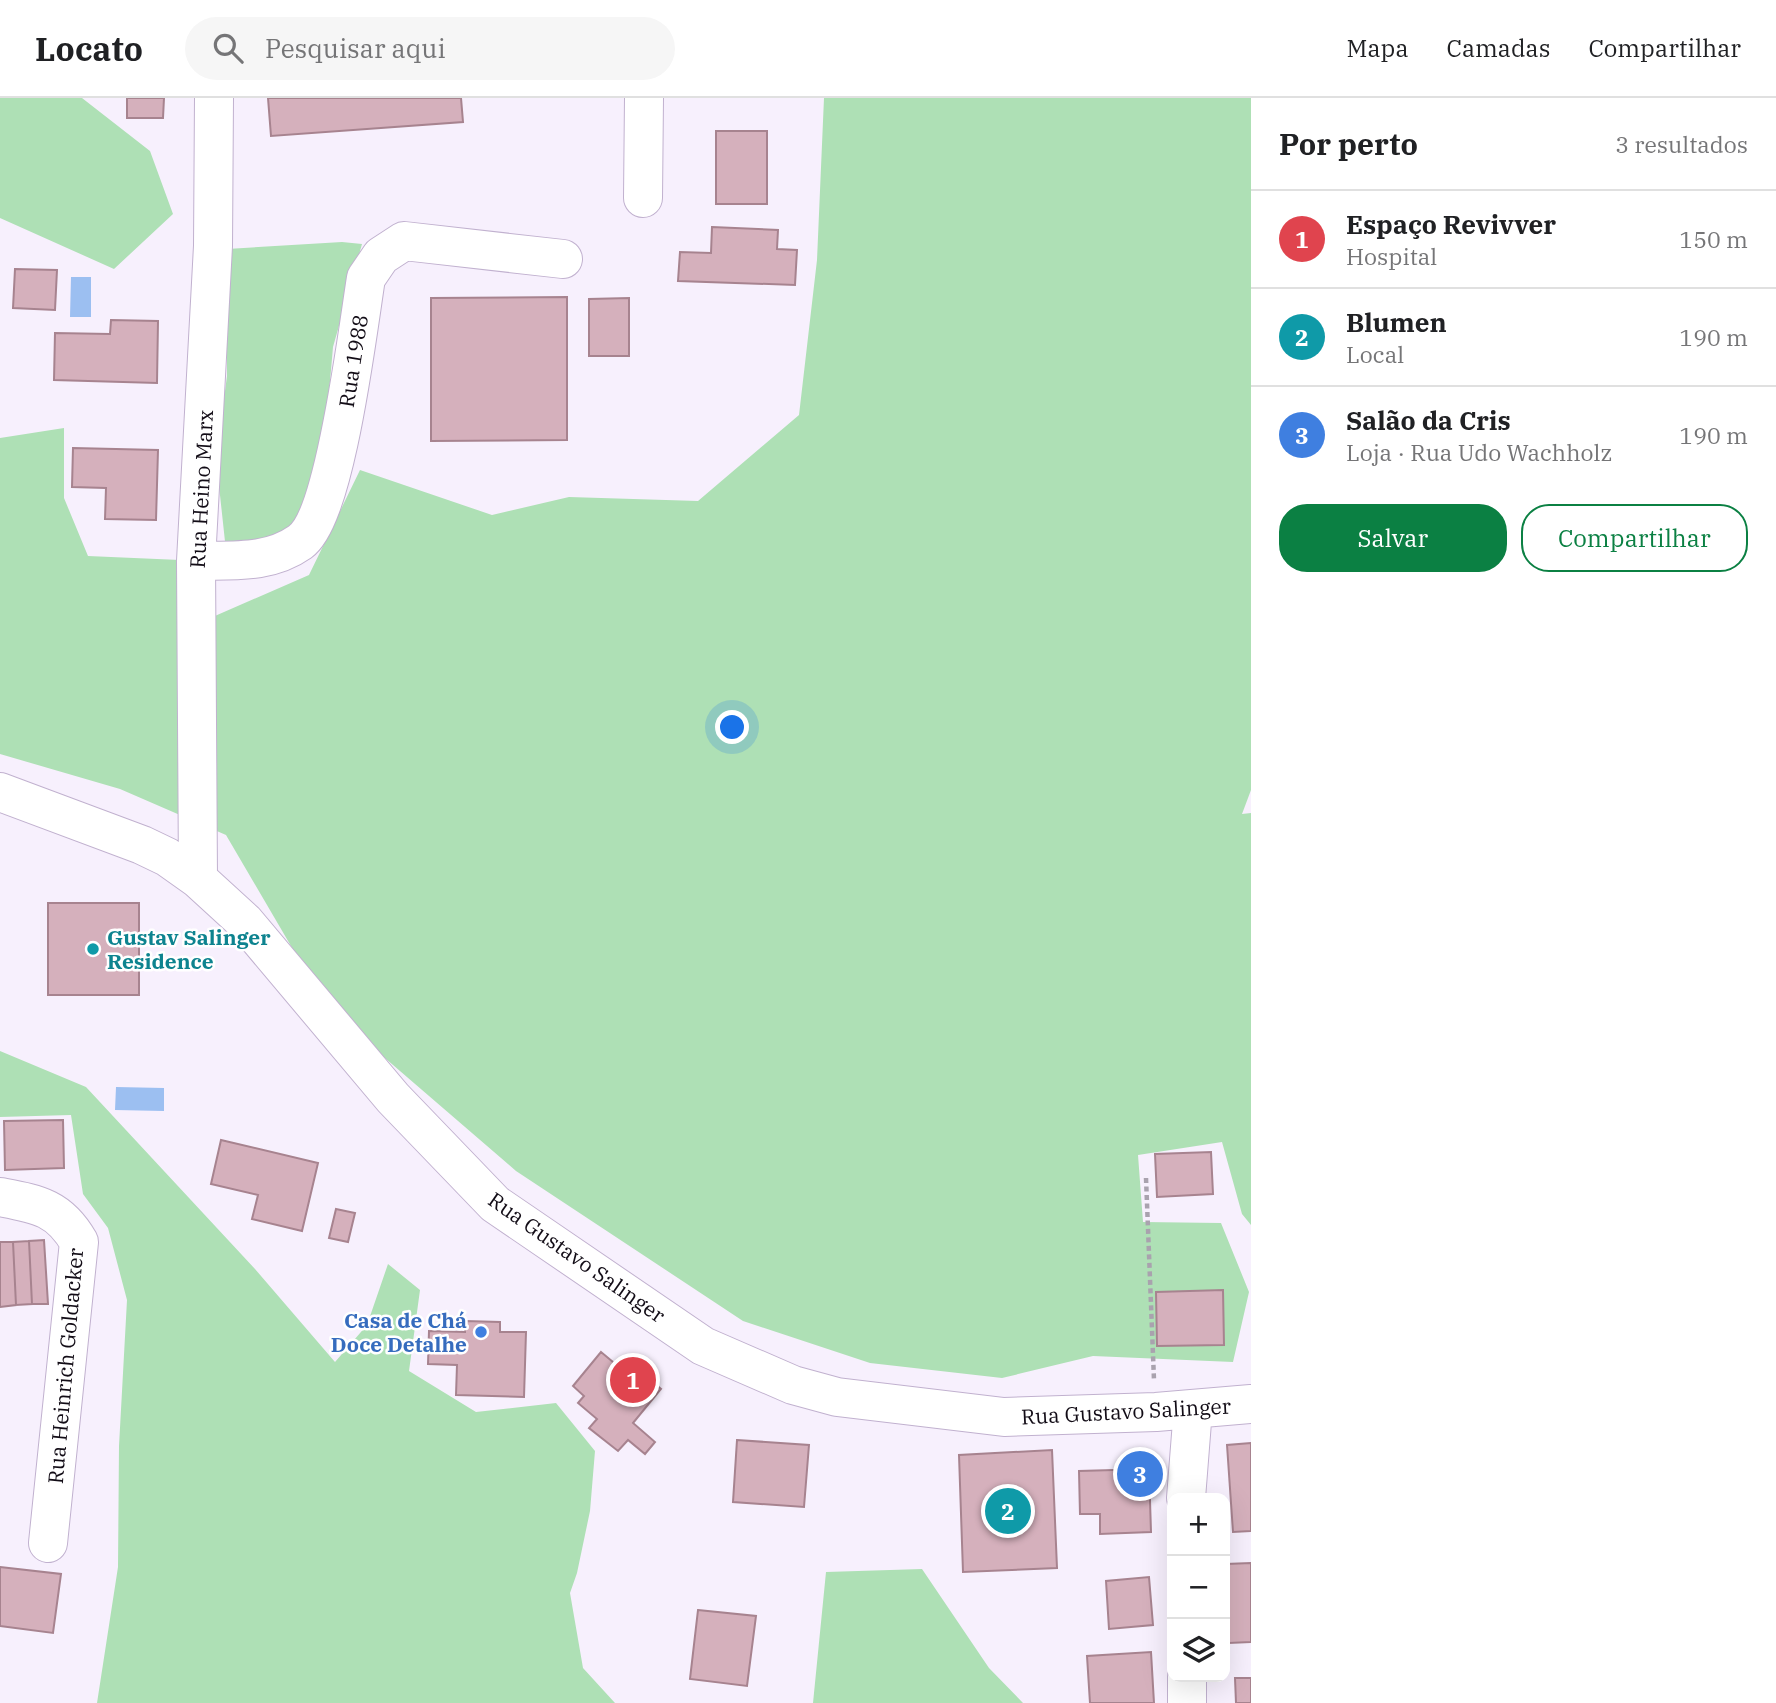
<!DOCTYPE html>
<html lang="pt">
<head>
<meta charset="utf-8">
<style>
  body { margin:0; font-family:"IBM Plex Serif",serif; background:#f6f6f6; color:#202124 }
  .controls { position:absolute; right:21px; bottom:21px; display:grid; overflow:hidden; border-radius:14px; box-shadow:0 7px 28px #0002 }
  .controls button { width:63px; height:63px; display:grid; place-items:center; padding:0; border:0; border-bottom:2px solid #e0e0e0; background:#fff; color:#202124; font:35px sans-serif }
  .you { position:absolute; left:733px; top:630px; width:24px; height:24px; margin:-18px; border:5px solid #fff; border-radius:50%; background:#1a73e8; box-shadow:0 0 0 10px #1a73e833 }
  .badge { display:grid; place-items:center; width:46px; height:46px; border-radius:50%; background:#0b8043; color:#fff; font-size:23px; font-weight:700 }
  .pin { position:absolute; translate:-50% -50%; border:4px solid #fff; box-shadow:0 2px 7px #0006 }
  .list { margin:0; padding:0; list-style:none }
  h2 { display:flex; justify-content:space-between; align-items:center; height:91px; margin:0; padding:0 28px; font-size:30px }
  h2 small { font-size:23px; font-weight:400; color:#757577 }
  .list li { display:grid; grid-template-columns:46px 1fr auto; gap:21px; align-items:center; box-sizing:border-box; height:98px; padding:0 28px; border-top:2px solid #e0e0e0 }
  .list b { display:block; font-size:26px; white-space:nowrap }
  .list p { margin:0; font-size:23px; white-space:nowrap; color:#757577 }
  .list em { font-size:23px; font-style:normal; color:#757577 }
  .actions { display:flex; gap:14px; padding:21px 28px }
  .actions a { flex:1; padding:16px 0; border:2px solid #0b8043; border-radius:28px; text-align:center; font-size:24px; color:#0b8043 }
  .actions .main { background:#0b8043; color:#fff }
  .icon { flex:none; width:38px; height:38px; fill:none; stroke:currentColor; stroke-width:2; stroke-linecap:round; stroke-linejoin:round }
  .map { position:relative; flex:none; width:1251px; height:1605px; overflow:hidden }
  header { display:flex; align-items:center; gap:42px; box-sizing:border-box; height:98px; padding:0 35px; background:#fff; border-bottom:2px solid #e0e0e0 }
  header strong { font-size:33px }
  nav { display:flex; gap:38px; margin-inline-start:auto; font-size:24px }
  .search { width:490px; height:63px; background:#f6f6f6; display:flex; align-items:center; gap:18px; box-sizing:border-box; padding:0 24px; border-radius:38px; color:#757577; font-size:26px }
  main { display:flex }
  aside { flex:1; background:#fff }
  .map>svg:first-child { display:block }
  .green { fill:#aee0b5 }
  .water { fill:#9cbff1 }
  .building { fill:#d5b0bc; stroke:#a7838f; stroke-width:2 }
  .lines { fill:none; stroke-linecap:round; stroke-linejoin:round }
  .minor-casing { stroke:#c1b1cf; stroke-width:40 }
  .path { stroke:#a9a2ae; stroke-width:4.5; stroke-dasharray:5 3.5; stroke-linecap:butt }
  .minor { stroke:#fff; stroke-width:38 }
  .culture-dot { fill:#0f9aa8; stroke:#fff; stroke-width:2.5 }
  .shop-dot { fill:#3f7fe0; stroke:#fff; stroke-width:2.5 }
  .labels { text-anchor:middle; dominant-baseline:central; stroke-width:5; stroke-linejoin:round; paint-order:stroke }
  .street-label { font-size:21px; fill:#120c16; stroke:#fff }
  .culture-label { font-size:21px; font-weight:bold; fill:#0d838f; stroke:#fff; text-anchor:start }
  .shop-label { font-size:21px; font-weight:bold; fill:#366cbe; stroke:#fff; text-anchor:end }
</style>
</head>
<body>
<header>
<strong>Locato</strong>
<div class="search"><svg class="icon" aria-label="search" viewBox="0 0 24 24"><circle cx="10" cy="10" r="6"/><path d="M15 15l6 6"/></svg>Pesquisar aqui</div>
<nav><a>Mapa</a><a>Camadas</a><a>Compartilhar</a></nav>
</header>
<main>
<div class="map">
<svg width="1251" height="1605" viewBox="0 0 1251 1605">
  <rect width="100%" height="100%" fill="#f7f0fd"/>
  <path class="green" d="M 0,0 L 82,0 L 150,53 L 173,116 L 114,171 L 0,120 Z
    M 824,0 L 1251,0 L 1251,692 L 1242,716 L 1251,715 L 1251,1127 L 1242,1116 L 1222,1044 L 1138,1057 L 1143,1124 L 1221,1125 L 1249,1194 L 1233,1264 L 1093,1258 L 1002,1280 L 870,1265 L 743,1223 L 516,1073 L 364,942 L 305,872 L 226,737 L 120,691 L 0,656 L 0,340 L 64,330 L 64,400 L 88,458 L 180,462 L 208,521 L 309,477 L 360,372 L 492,417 L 569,399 L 698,403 L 799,317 L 817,162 Z
    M 342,144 L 362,146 L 333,249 L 325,341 L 293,438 L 227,462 L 216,360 L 227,278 L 227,151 Z
    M 0,953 L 86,989 L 255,1171 L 335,1264 L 367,1227 L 388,1166 L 420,1192 L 409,1273 L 476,1314 L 556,1305 L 595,1353 L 590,1413 L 577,1475 L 570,1495 L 583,1570 L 615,1605 L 97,1605 L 118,1469 L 119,1348 L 127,1202 L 108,1130 L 83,1096 L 71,1017 L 0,1019 Z
    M 922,1471 L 989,1570 L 1023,1605 L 813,1605 L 826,1474 Z"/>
  <path class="water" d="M 71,179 L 91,179 L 91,219 L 70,219 Z
    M 116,989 L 164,990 L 164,1013 L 115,1012 Z"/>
  <path class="building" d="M 127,0 L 164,0 L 163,20 L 127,20 Z
    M 268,0 L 461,0 L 463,24 L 271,38 Z
    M 716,33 L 767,33 L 767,106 L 716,106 Z
    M 712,129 L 778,132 L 777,151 L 797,152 L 795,187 L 678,183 L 680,154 L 711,155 Z
    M 15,171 L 57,172 L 55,212 L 13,210 Z
    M 567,199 L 567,342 L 431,343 L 431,200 Z
    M 629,200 L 629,258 L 589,258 L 589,201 Z
    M 111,222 L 158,223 L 157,285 L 54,282 L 55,235 L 110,236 Z
    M 73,350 L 158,352 L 156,422 L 105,421 L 106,390 L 72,389 Z
    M 48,805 L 139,805 L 139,897 L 48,897 Z
    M 63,1022 L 64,1070 L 5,1072 L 4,1023 Z
    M 221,1042 L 318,1065 L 302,1133 L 252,1121 L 258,1097 L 211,1086 Z
    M 1211,1054 L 1213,1096 L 1157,1099 L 1155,1056 Z
    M 336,1111 L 355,1115 L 348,1144 L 329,1140 Z
    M 44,1142 L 48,1206 L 32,1206 L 29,1143 Z
    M 29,1143 L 32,1206 L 16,1207 L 13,1144 Z
    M 0,1144 L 13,1144 L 16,1207 L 0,1209 Z
    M 1223,1192 L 1224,1247 L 1157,1248 L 1156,1194 Z
    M 465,1223 L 500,1224 L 500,1234 L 526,1234 L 524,1299 L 456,1297 L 457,1267 L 428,1266 L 429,1233 L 465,1234 Z
    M 601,1254 L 619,1269 L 625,1261 L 661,1291 L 633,1325 L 655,1344 L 645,1356 L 628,1342 L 618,1353 L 589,1330 L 597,1321 L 578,1305 L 584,1298 L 573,1288 Z
    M 737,1342 L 809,1347 L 804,1409 L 733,1404 Z
    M 1251,1345 L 1251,1433 L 1233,1434 L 1227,1347 Z
    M 1052,1352 L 1057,1470 L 963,1474 L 959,1357 Z
    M 1149,1371 L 1151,1434 L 1100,1436 L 1100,1416 L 1080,1416 L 1079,1373 Z
    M 1251,1465 L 1251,1544 L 1229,1545 L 1226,1466 Z
    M 0,1469 L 61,1476 L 53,1535 L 0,1528 Z
    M 1149,1479 L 1153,1527 L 1109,1531 L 1106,1483 Z
    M 698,1512 L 756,1518 L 747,1588 L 690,1581 Z
    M 1151,1554 L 1154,1605 L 1090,1605 L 1087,1558 Z
    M 1235,1580 L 1251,1580 L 1251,1605 L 1236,1605 Z"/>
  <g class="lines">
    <defs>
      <path id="minor" d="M 643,100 L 644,0
        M 196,463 C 233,462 269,466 300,444 C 336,418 358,229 366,180 L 381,158 L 404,143 L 563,161
        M 0,694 L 142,747 L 167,759 L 198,781 L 245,824 L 393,1000 L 495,1106 L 703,1248 L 793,1287 L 837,1299 L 1004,1319 L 1156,1314 L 1251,1306
        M 198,781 L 196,463 L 213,148 L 214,0
        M 0,1099 C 37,1106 59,1109 79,1144 L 48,1445
        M 1186,1400 L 1193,1311
        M 1187,1579 L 1187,1605"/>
    </defs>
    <use href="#minor" class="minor-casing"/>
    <path class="path" d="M 1146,1080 L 1154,1282"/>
    <use href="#minor" class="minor"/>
  </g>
  <circle class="culture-dot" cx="93" cy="851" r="7"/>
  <circle class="shop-dot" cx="481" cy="1234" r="7"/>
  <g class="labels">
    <g class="street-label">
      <text transform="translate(353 263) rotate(-81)">Rua 1988</text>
      <text transform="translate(201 391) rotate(-87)">Rua Heino Marx</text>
      <text transform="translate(577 1159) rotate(35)">Rua Gustavo Salinger</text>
      <text transform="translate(65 1268) rotate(-85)">Rua Heinrich Goldacker</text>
      <text transform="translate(1126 1313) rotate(-3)">Rua Gustavo Salinger</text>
    </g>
    <g class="culture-label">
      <text x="107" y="839">Gustav Salinger<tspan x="107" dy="24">Residence</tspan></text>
    </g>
    <g class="shop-label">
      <text x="467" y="1222">Casa de Chá<tspan x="467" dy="24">Doce Detalhe</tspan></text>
    </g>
  </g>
</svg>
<div class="controls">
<button>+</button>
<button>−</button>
<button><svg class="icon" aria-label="layers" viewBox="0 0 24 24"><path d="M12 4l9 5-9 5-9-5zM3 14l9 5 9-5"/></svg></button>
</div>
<div class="you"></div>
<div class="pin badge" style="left:633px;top:1282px;background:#e0444e">1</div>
<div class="pin badge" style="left:1008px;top:1413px;background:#0f9aa8">2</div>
<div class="pin badge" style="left:1140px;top:1376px;background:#3f7fe0">3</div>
</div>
<aside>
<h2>Por perto<small>3 resultados</small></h2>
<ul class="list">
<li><span class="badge" style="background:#e0444e">1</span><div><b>Espaço Revivver</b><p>Hospital</p></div><em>150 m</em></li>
<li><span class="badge" style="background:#0f9aa8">2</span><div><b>Blumen</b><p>Local</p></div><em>190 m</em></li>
<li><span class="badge" style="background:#3f7fe0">3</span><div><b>Salão da Cris</b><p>Loja · Rua Udo Wachholz</p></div><em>190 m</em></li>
</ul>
<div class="actions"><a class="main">Salvar</a><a>Compartilhar</a></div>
</aside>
</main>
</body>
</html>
